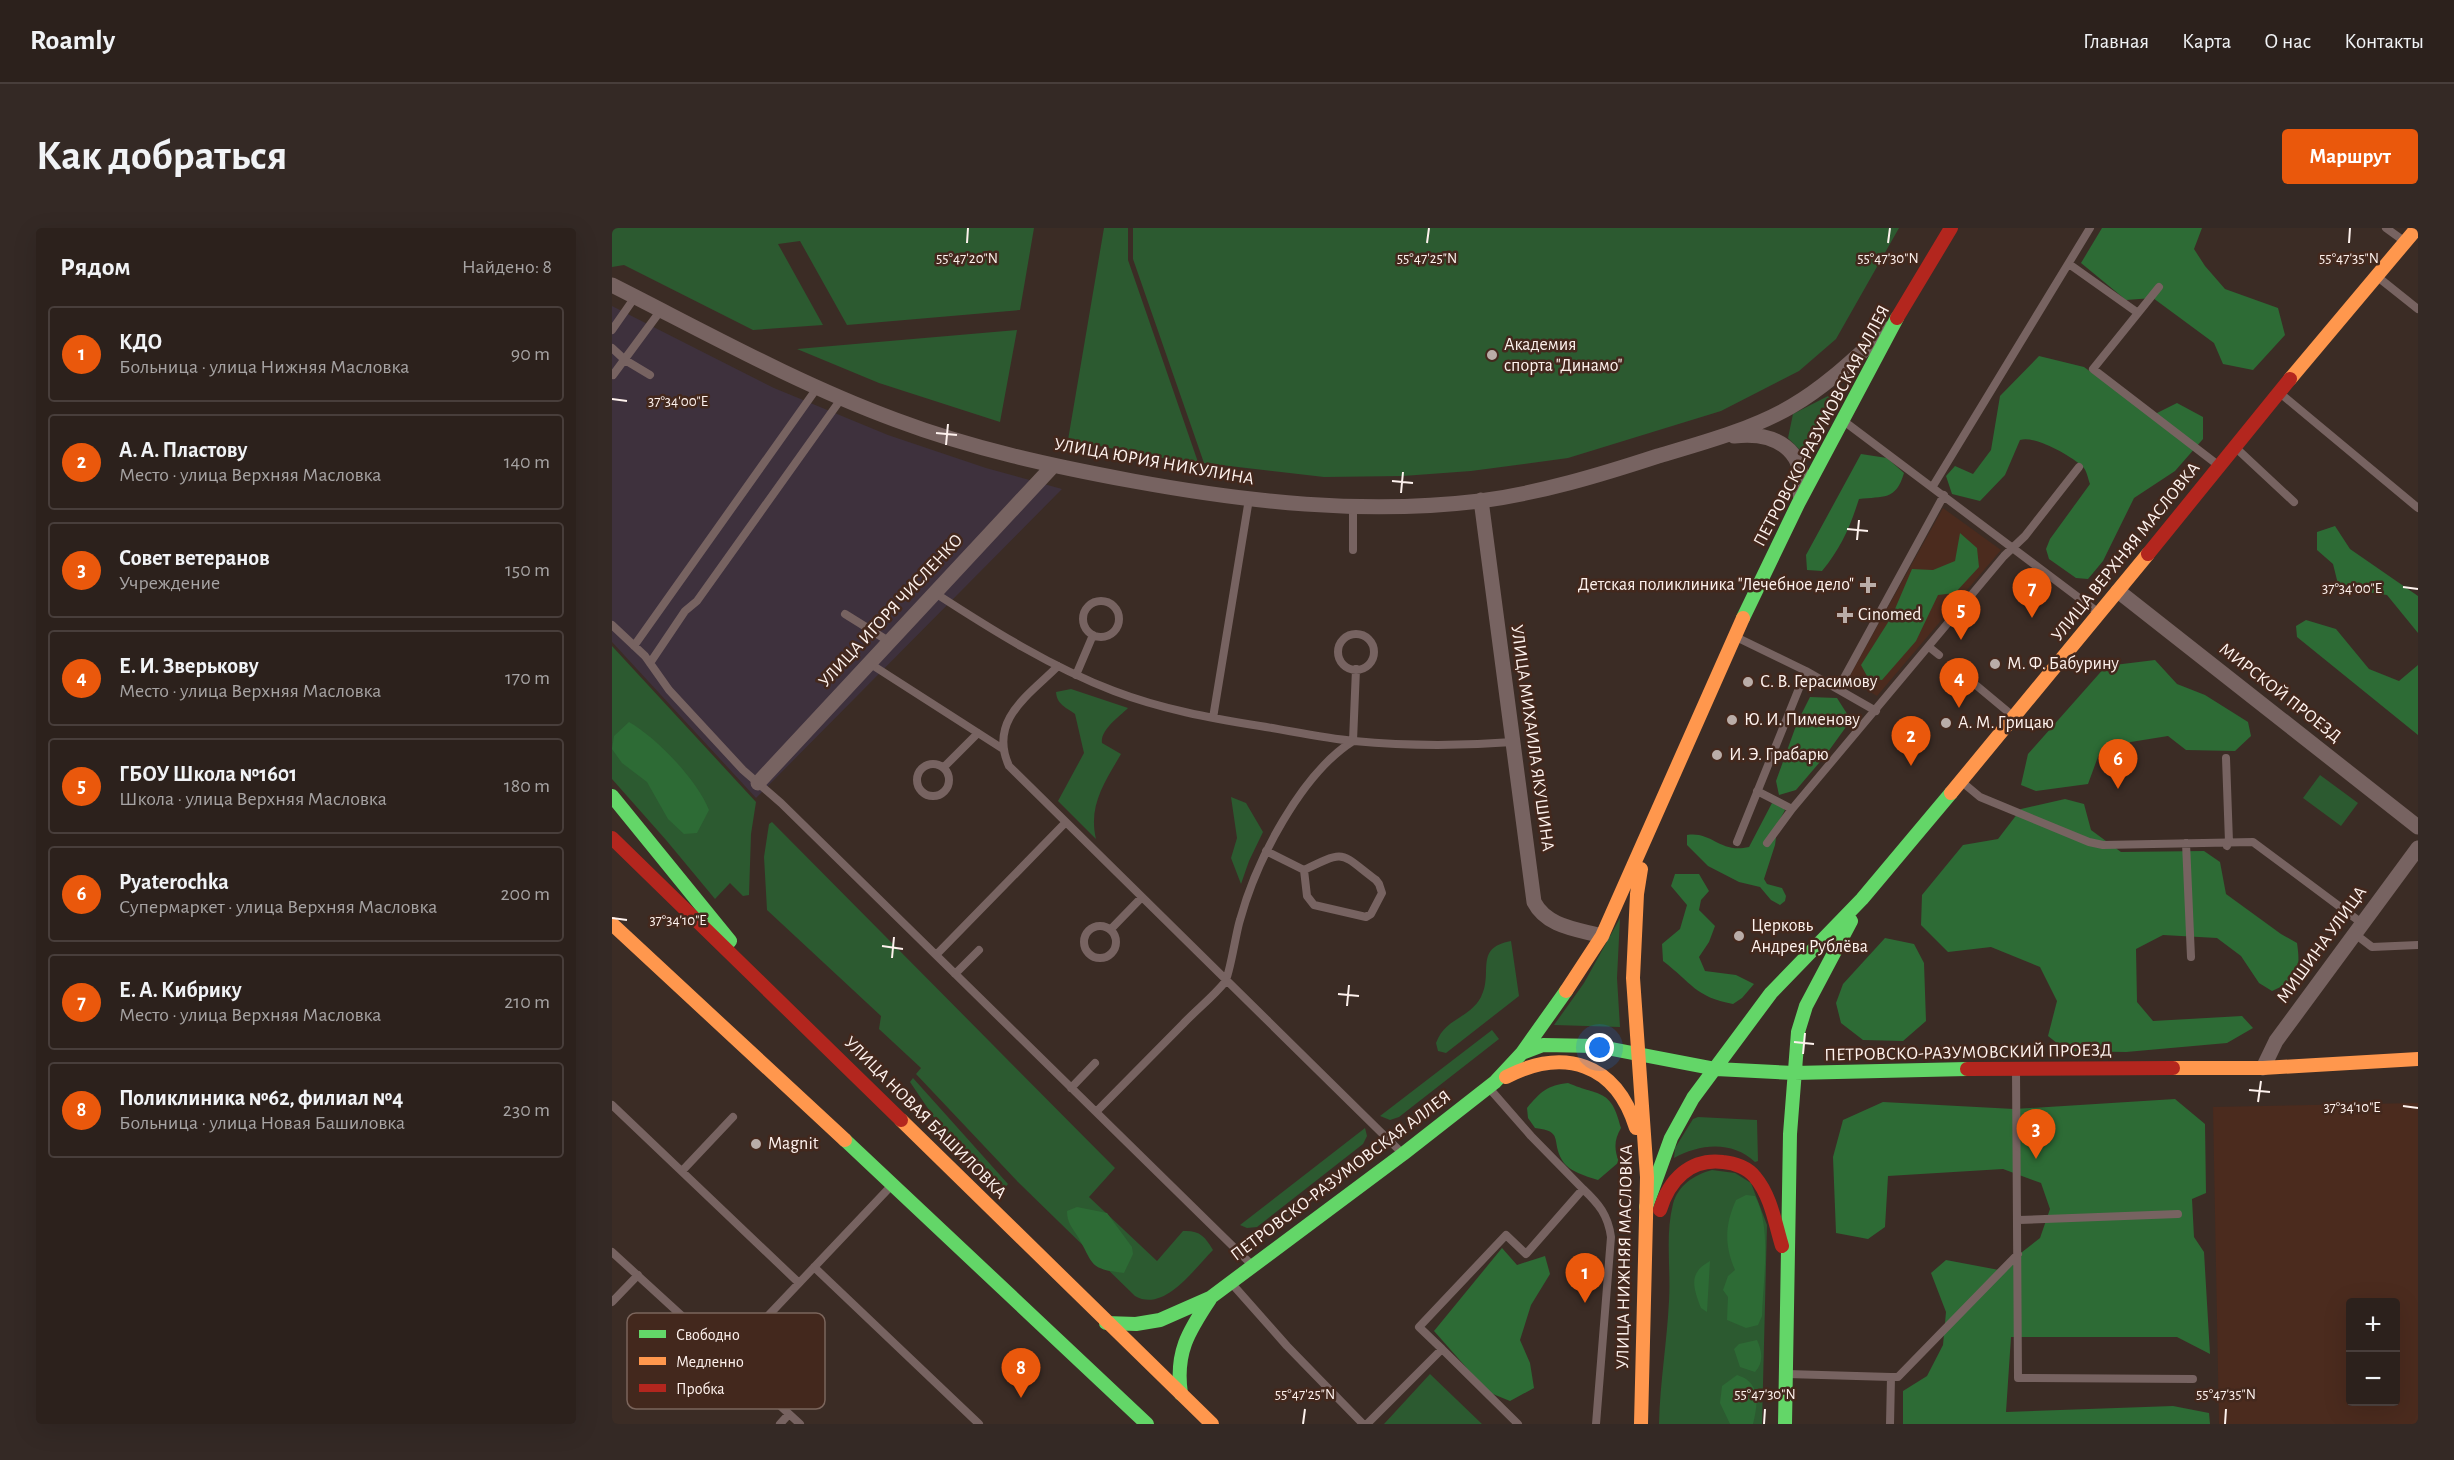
<!DOCTYPE html>
<html lang="ru">
<head>
<meta charset="utf-8">
<style>
  body { margin:0; font-family:"Alegreya Sans",sans-serif; background:#342925; color:#f1f3f6 }
  .controls { position:absolute; right:18px; bottom:18px; display:grid; overflow:hidden; border-radius:6px; box-shadow:0 6px 24px #0002 }
  .controls button { width:54px; height:54px; display:grid; place-items:center; padding:0; border:0; border-bottom:2px solid #483e3b; background:#2c211c; color:#f1f3f6; font:30px sans-serif }
  .you { position:absolute; left:988px; top:820px; width:21px; height:21px; margin:-15px; border:4px solid #fff; border-radius:50%; background:#1a73e8; box-shadow:0 0 0 9px #1a73e833 }
  .badge { display:grid; place-items:center; width:39px; height:39px; border-radius:50%; background:#ea580c; color:#fff; font-size:20px; font-weight:700 }
  .pin { position:absolute; translate:-50% -50px; filter:drop-shadow(0 2px 3px #0008) }
  .pin::after { content:''; position:absolute; top:32px; width:21px; height:18px; background:inherit; clip-path:polygon(0 0,100% 0,50% 100%) }
  .list { margin:0; padding:0; list-style:none }
  h2 { display:flex; justify-content:space-between; align-items:center; height:78px; margin:0; padding:0 24px; font-size:26px }
  h2 small { font-size:20px; font-weight:400; color:#a6a3a3 }
  .list li { display:grid; grid-template-columns:39px 1fr auto; gap:18px; align-items:center; box-sizing:border-box; height:96px; margin:0 12px 12px; padding:0 12px; border:2px solid #483e3b; border-radius:6px }
  .list b { display:block; font-size:22px; white-space:nowrap }
  .list p { margin:0; font-size:20px; white-space:nowrap; color:#a6a3a3 }
  .list em { font-size:20px; font-style:normal; color:#a6a3a3 }
  .map { position:relative; flex:none; width:1806px; height:1196px; overflow:hidden; border-radius:6px }
  header { display:flex; align-items:center; gap:36px; box-sizing:border-box; height:84px; padding:0 30px; background:#2c211c; border-bottom:2px solid #483e3b }
  header strong { font-size:28px }
  nav { display:flex; gap:33px; margin-inline-start:auto; font-size:21px }
  .intro { display:flex; align-items:center; justify-content:space-between; box-sizing:border-box; height:144px; padding:0 36px }
  h1 { margin:0; font-size:42px }
  .button { padding:15px 27px; border-radius:6px; background:#ea580c; color:#fff; font-size:21px; font-weight:700 }
  main { display:flex; gap:36px; padding:0 36px }
  aside { flex:1; background:#2c211c; border-radius:6px; box-shadow:0 6px 24px #0002 }
  .map>svg:first-child { display:block }
  .commercial { fill:#3e313d }
  .built { fill:#4b2b1e; fill-rule:evenodd }
  .green { fill:#2c5a30 }
  .forest { fill:#2d6b35 }
  .lines { fill:none; stroke-linecap:round; stroke-linejoin:round }
  .lane { stroke:#776361; stroke-width:8 }
  .street { stroke:#776361; stroke-width:15 }
  .fast { stroke:#63d668; stroke-width:14 }
  .slow { stroke:#ff974d; stroke-width:14 }
  .jam { stroke:#b3261e; stroke-width:14 }
  .ticks { fill:none; stroke:#fef2ee; stroke-width:2 }
  .poi-dot { fill:#baada8; stroke:#43281d; stroke-width:2 }
  .labels { text-anchor:middle; dominant-baseline:central; stroke-width:5; stroke-linejoin:round; paint-order:stroke }
  .poi-label { font-size:18px; fill:#fef2ee; stroke:#43281d; text-anchor:start }
  .street-label { font-size:18px; fill:#fef2ee; stroke:#43281d }
  .key { fill:#43281d; stroke:#7b655c; stroke-width:1.5 }
  .key-label { font-size:16px; fill:#fef2ee }
  .ticks-label { font-size:15px; text-anchor:middle; fill:#fef2ee; stroke:#43281d; stroke-width:5; stroke-linejoin:round; paint-order:stroke }
</style>
</head>
<body>
<header>
<strong>Roamly</strong>
<nav><a>Главная</a><a>Карта</a><a>О нас</a><a>Контакты</a></nav>
</header>
<div class="intro"><h1>Как добраться</h1><a class="button">Маршрут</a></div>
<main>
<aside>
<h2>Рядом<small>Найдено: 8</small></h2>
<ul class="list">
<li><span class="badge">1</span><div><b>КДО</b><p>Больница · улица Нижняя Масловка</p></div><em>90 m</em></li>
<li><span class="badge">2</span><div><b>А. А. Пластову</b><p>Место · улица Верхняя Масловка</p></div><em>140 m</em></li>
<li><span class="badge">3</span><div><b>Совет ветеранов</b><p>Учреждение</p></div><em>150 m</em></li>
<li><span class="badge">4</span><div><b>Е. И. Зверькову</b><p>Место · улица Верхняя Масловка</p></div><em>170 m</em></li>
<li><span class="badge">5</span><div><b>ГБОУ Школа №1601</b><p>Школа · улица Верхняя Масловка</p></div><em>180 m</em></li>
<li><span class="badge">6</span><div><b>Pyaterochka</b><p>Супермаркет · улица Верхняя Масловка</p></div><em>200 m</em></li>
<li><span class="badge">7</span><div><b>Е. А. Кибрику</b><p>Место · улица Верхняя Масловка</p></div><em>210 m</em></li>
<li><span class="badge">8</span><div><b>Поликлиника №62, филиал №4</b><p>Больница · улица Новая Башиловка</p></div><em>230 m</em></li>
</ul>
</aside>
<div class="map">
<svg width="1806" height="1196" viewBox="0 0 1806 1196">
  <rect width="100%" height="100%" fill="#3b2c25"/>
  <path class="commercial" d="M 0,78 L 162,160 L 276,207 L 374,240 L 450,261 L 144,570 L 0,414 Z"/>
  <path class="built" d="M 1331,280 L 1389,322 L 1265,468 L 1236,451 Z
    M 1806,875 L 1806,1196 L 1607,1196 L 1601,879 ZM 1784,1074 L 1784,1174 L 1738,1174 L 1738,1074 Z"/>
  <path class="green" d="M 0,0 L 422,0 L 408,82 L 235,97 L 188,13 L 166,16 L 211,97 L 141,102 L 12,37 L 0,39 Z
    M 492,0 L 516,0 L 516,32 L 587,237 L 456,212 Z
    M 521,0 L 1287,0 L 1224,111 L 1187,143 L 1109,183 L 956,230 L 859,243 L 791,248 L 712,249 L 592,235 L 521,31 Z
    M 405,102 L 388,194 L 267,155 L 185,121 Z
    M 1218,167 L 1222,169 L 1195,224 L 1190,224 L 1176,210 L 1181,186 Z
    M 0,418 L 144,574 L 139,606 L 137,667 L 131,668 L 118,655 L 103,671 L 54,612 L 0,551 Z
    M 459,461 L 516,480 C 507,489 488,502 490,515 L 509,526 C 493,554 476,577 484,611 L 446,573 L 472,525 L 463,486 C 454,479 445,477 444,464 Z
    M 1708,547 L 1746,575 L 1729,598 L 1691,570 Z
    M 619,569 L 634,575 L 651,604 L 637,633 L 629,656 L 619,630 L 625,610 Z
    M 160,594 L 503,940 L 477,969 L 545,1033 L 571,1003 C 587,1002 593,1008 601,1022 C 582,1041 552,1085 523,1068 L 406,954 L 304,846 L 309,840 L 267,801 L 269,788 L 155,682 L 152,629 L 157,596 Z
    M 1008,690 L 1005,750 L 1008,799 L 942,797 L 972,755 Z
    M 899,713 L 907,768 L 834,825 L 826,823 L 824,815 C 833,790 857,791 869,769 C 882,745 861,720 899,713 Z
    M 880,802 L 887,811 L 787,889 L 778,892 L 768,888 Z
    M 301,850 L 396,956 L 391,962 L 334,907 L 298,854 Z
    M 1086,889 L 1145,892 L 1146,933 L 1143,934 C 1120,912 1087,916 1062,930 L 1063,920 L 1081,891 Z
    M 753,900 L 755,908 L 751,916 L 645,999 L 635,1000 L 628,997 Z
    M 1100,942 L 1123,945 L 1139,955 L 1155,997 L 1150,1196 L 1047,1196 C 1048,1154 1055,1114 1057,1073 C 1059,1041 1053,1007 1061,976 C 1066,957 1082,947 1100,942 Z
    M 818,1146 L 870,1196 L 772,1196 Z"/>
  <path class="forest" d="M 1490,0 L 1590,0 L 1582,21 L 1593,38 L 1613,61 L 1666,80 L 1673,107 L 1641,142 L 1611,136 L 1602,115 L 1541,70 L 1514,72 L 1469,35 Z
    M 1427,128 L 1472,139 L 1539,188 L 1565,175 L 1591,189 L 1591,211 L 1563,243 L 1522,270 L 1491,333 L 1476,351 L 1464,350 L 1437,331 L 1434,321 L 1438,311 L 1478,256 C 1476,251 1475,242 1470,238 C 1459,228 1423,207 1408,212 L 1393,247 L 1368,273 L 1340,266 L 1334,248 L 1343,238 L 1361,246 L 1379,222 L 1388,168 Z
    M 1249,226 L 1275,230 L 1292,245 C 1284,273 1271,268 1247,271 C 1238,299 1229,320 1210,343 L 1195,342 L 1194,327 Z
    M 1723,298 L 1738,321 L 1806,368 L 1806,405 L 1775,367 L 1727,360 L 1721,336 L 1705,322 L 1705,304 Z
    M 1348,305 L 1365,320 L 1367,339 L 1343,365 L 1326,367 L 1304,413 L 1270,452 L 1256,450 L 1249,437 L 1280,388 L 1300,341 L 1321,342 L 1343,333 Z
    M 1694,392 L 1724,401 L 1757,441 L 1787,453 L 1806,437 L 1806,507 L 1685,409 L 1684,398 Z
    M 1543,432 L 1565,456 L 1593,467 L 1636,494 L 1639,508 L 1623,523 L 1574,522 L 1556,508 L 1500,517 L 1487,526 L 1476,556 L 1424,563 L 1409,557 L 1416,526 L 1494,438 Z
    M 1198,469 L 1225,470 L 1239,492 L 1213,528 L 1184,562 L 1167,567 L 1164,553 L 1185,495 Z
    M 17,494 C 45,510 85,552 97,582 L 85,605 L 72,606 L 56,591 L 35,554 L 10,535 L 0,521 L 2,508 Z
    M 1453,571 L 1472,576 L 1479,602 L 1509,624 L 1592,623 L 1608,634 L 1614,666 L 1669,706 L 1685,715 C 1689,742 1686,752 1660,763 L 1647,755 L 1629,728 L 1605,710 L 1551,707 L 1524,721 L 1525,774 L 1541,793 L 1630,788 L 1641,800 L 1615,815 L 1514,824 L 1455,823 L 1436,808 L 1445,773 L 1428,739 L 1379,719 L 1336,724 L 1309,697 L 1310,667 L 1351,617 L 1386,611 L 1409,581 Z
    M 1160,575 L 1168,577 L 1173,582 L 1166,595 L 1163,617 L 1152,651 L 1155,656 L 1170,660 L 1174,668 L 1173,673 L 1168,677 L 1159,672 L 1148,659 L 1127,654 L 1096,638 L 1075,617 L 1075,607 C 1100,603 1108,626 1137,619 Z
    M 1063,646 L 1087,646 L 1097,663 L 1089,672 L 1087,682 L 1103,698 L 1097,714 L 1087,729 L 1093,743 L 1124,747 L 1142,756 L 1130,770 L 1121,776 C 1083,769 1080,755 1051,733 L 1050,716 L 1068,701 L 1075,677 L 1059,658 Z
    M 1273,710 L 1302,716 L 1312,735 L 1314,793 L 1291,813 L 1251,812 L 1229,795 L 1224,775 L 1231,756 Z
    M 956,855 C 989,869 999,860 1009,900 C 1002,912 1002,921 1007,934 L 986,952 C 974,948 957,944 950,932 C 939,913 952,903 923,900 L 916,890 L 915,880 C 928,864 936,857 956,855 Z
    M 1563,871 L 1593,896 L 1594,965 L 1580,971 L 1582,1009 L 1592,1024 L 1598,1126 L 1565,1109 L 1399,1109 L 1394,1184 L 1561,1178 L 1597,1185 L 1598,1196 L 1291,1196 L 1291,1163 L 1315,1148 L 1331,1117 L 1334,1084 L 1319,1045 L 1334,1032 L 1387,1042 L 1428,1010 L 1438,981 L 1429,955 L 1391,941 L 1276,948 L 1273,999 L 1256,1011 L 1224,1005 L 1221,929 L 1231,892 L 1271,874 L 1402,881 Z
    M 1134,967 L 1143,968 C 1160,999 1151,1052 1150,1088 L 1146,1097 L 1134,1100 L 1115,1092 L 1116,1069 L 1111,1062 L 1116,1048 L 1123,1042 C 1112,1016 1113,997 1124,972 Z
    M 465,979 L 495,985 L 520,1019 L 521,1026 L 512,1045 C 476,1041 482,1036 466,1009 C 460,999 455,995 455,983 Z
    M 890,1020 L 905,1037 L 933,1028 L 938,1046 L 919,1077 L 908,1112 L 918,1135 L 922,1160 L 898,1173 L 876,1164 L 822,1103 Z
    M 1098,1033 L 1095,1084 L 1089,1080 C 1081,1059 1076,1045 1098,1033 Z
    M 1145,1112 C 1150,1123 1152,1134 1143,1144 L 1128,1139 L 1122,1121 L 1127,1116 Z
    M 1125,1147 C 1149,1154 1146,1176 1141,1196 L 1118,1196 L 1108,1175 L 1110,1158 Z"/>
  <g class="lines">
    <path class="lane" d="M 1774,0 L 1792,13
      M 1457,36 L 1526,85
      M 1767,50 L 1806,81
      M 1547,59 L 1481,141 L 1606,237
      M 0,102 L 23,69
      M 0,120 L 13,132 L 38,147
      M 1,147 L 49,82
      M 1669,166 L 1806,280
      M 1233,194 L 1487,385
      M 1624,220 L 1682,274
      M 1321,258 L 1478,0
      M 741,322 L 741,279
      M 323,365 C 380,402 439,439 502,463 C 549,481 598,490 648,498 C 679,503 711,510 742,513 C 795,518 848,518 901,514
      M471 391a18 18 0 1 1 36 0a18 18 0 1 1-36 0Z
      M 233,386 L 278,414
      M 0,397 L 33,428 L 57,462 L 131,542 L 169,575 L 641,1038
      M726 424a18 18 0 1 1 36 0a18 18 0 1 1-36 0Z
      M 1124,409 L 1194,443 L 1264,483
      M 22,418 L 205,160
      M 1317,419 L 1327,427
      M 38,435 L 73,383 L 85,373 L 229,171
      M 257,435 L 391,521
      M 446,438 C 417,467 376,492 397,538 L 790,925
      M 464,447 L 481,407
      M 1365,458 L 1401,488
      M 1226,461 L 1332,267
      M 601,490 L 637,271
      M 1614,530 L 1617,614 L 1615,618
      M305 552a16 16 0 1 1 32 0a16 16 0 1 1-32 0Z
      M 332,539 L 366,505
      M 1350,554 L 1368,569 L 1477,614 L 1491,617 L 1641,614 L 1751,696
      M 1145,563 L 1180,581
      M 1125,614 L 1194,443
      M 1155,615 L 1180,581 L 1392,328 L 1413,308 L 1467,239
      M 1574,615 L 1579,729
      M 654,623 L 692,642 L 695,668 L 702,677 L 754,689 L 759,686 L 770,665 L 767,656 L 764,652 C 728,625 735,621 692,642
      M472 714a16 16 0 1 1 32 0a16 16 0 1 1-32 0Z
      M 499,701 L 530,669
      M 1743,706 L 1760,719 L 1806,717
      M 324,727 L 454,594
      M 343,746 L 367,722
      M 1404,842 L 1406,1150 L 1581,1151
      M 459,860 L 483,835
      M 0,877 L 187,1055
      M 484,884 C 513,855 542,825 571,796 C 584,782 601,769 613,754 C 618,746 624,704 628,692 C 644,633 689,546 741,513 L 744,441
      M 70,943 L 121,889
      M 971,961 C 987,976 996,987 999,1009 L 984,1196
      M 1407,992 L 1566,986
      M 0,1024 L 116,1130 L 280,957
      M 202,1039 L 367,1196
      M 621,1057 L 675,1118 L 751,1196
      M 0,1074 L 26,1047
      M 830,1121 L 906,1196
      M 116,1130 L 188,1196
      M 1175,1146 L 1279,1149 L 1278,1196
      M 1279,1149 L 1286,1149 L 1406,1026
      M 168,1196 L 177,1186
      M 755,1196 L 830,1121 L 807,1099 L 894,1007 L 914,1026 L 971,961 L 919,908 L 877,860"/>
    <path class="street" d="M 0,57 C 93,104 186,156 284,192 C 361,221 440,238 521,253 C 636,274 751,287 868,273 C 928,265 988,247 1046,228 C 1090,215 1141,201 1180,178 C 1216,157 1245,128 1275,101
      M 1122,208 C 1163,203 1196,222 1188,267
      M 869,272 L 922,674 C 935,699 965,701 990,708
      M 1506,363 L 1806,599
      M 146,555 L 441,238
      M 1651,840 L 1664,813 L 1806,620"/>
    <path class="fast" d="M 1131,390 L 1186,276 L 1285,90
      M 0,568 L 118,713
      M 910,825 L 931,817 L 984,818 L 1104,841 L 1182,845 L 1355,841
      M 233,912 L 535,1196
      M 1034,979 L 1059,910 L 1081,870 L 1159,765 L 1250,671 L 1339,565
      M 494,1095 L 524,1096 L 548,1092 L 598,1070 L 791,926 L 883,854 L 910,825 L 954,763
      M 569,1166 C 563,1125 576,1104 598,1071
      M 1173,1196 L 1178,906 L 1186,804 L 1194,778 L 1239,693"/>
    <path class="slow" d="M 1678,151 L 1805,0
      M 1339,565 L 1536,326
      M 1029,641 L 1025,666 L 1021,750 L 1035,949 L 1029,1196
      M 0,696 L 233,912
      M 954,763 L 990,708 L 1131,390
      M 1561,840 L 1651,840 L 1806,831
      M 894,849 C 952,819 1004,835 1024,900
      M 289,892 L 600,1196"/>
    <path class="jam" d="M 1285,90 L 1339,0
      M 1536,326 L 1678,151
      M 0,610 L 289,892
      M 1355,841 L 1561,840
      M 1048,982 C 1057,952 1078,930 1111,934 C 1123,935 1136,940 1143,949 C 1159,968 1163,995 1170,1018"/>
  </g>
  <path class="ticks" d="M 355,15 L 356,0M 815,15 L 817,0M 1276,15 L 1278,0M 1737,15 L 1738,0M 0,171 L 15,173M 324,205 L 345,207M 334,217 L 336,196M 780,253 L 801,255M 789,265 L 791,244M 1235,301 L 1256,303M 1245,312 L 1247,292M 1791,359 L 1806,361M 0,690 L 15,692M 270,718 L 291,721M 280,730 L 282,709M 726,766 L 747,768M 735,778 L 737,757M 1182,814 L 1202,816M 1191,826 L 1193,805M 1637,862 L 1658,864M 1646,874 L 1649,853M 1791,878 L 1806,880M 691,1196 L 693,1181M 1152,1196 L 1153,1181M 1613,1196 L 1614,1181"/>
  <g class="poi-dot">
    <circle cx="880" cy="127" r="6"/>
    <path d="M1253 348h6v6h6v6h-6v6h-6v-6h-6v-6h6z"/>
    <path d="M1230 378h6v6h6v6h-6v6h-6v-6h-6v-6h6z"/>
    <circle cx="1383" cy="436" r="6"/>
    <circle cx="1136" cy="454" r="6"/>
    <circle cx="1120" cy="492" r="6"/>
    <circle cx="1334" cy="495" r="6"/>
    <circle cx="1105" cy="527" r="6"/>
    <circle cx="1127" cy="708" r="6"/>
    <circle cx="144" cy="916" r="6"/>
  </g>
  <g class="labels">
    <g class="poi-label">
      <text x="892" y="117">Академия<tspan x="892" dy="21">спорта "Динамо"</tspan></text>
      <text x="1242" y="357" text-anchor="end">Детская поликлиника "Лечебное дело"</text>
      <text x="1246" y="387">Cinomed</text>
      <text x="1395" y="436">М. Ф. Бабурину</text>
      <text x="1148" y="454">С. В. Герасимову</text>
      <text x="1132" y="492">Ю. И. Пименову</text>
      <text x="1346" y="495">А. М. Грицаю</text>
      <text x="1117" y="527">И. Э. Грабарю</text>
      <text x="1139" y="698">Церковь<tspan x="1139" dy="21">Андрея Рублёва</tspan></text>
      <text x="156" y="916">Magnit</text>
    </g>
    <g class="street-label">
      <text transform="translate(1210 198) rotate(-62)">ПЕТРОВСКО-РАЗУМОВСКАЯ АЛЛЕЯ</text>
      <text transform="translate(542 234) rotate(10)">УЛИЦА ЮРИЯ НИКУЛИНА</text>
      <text transform="translate(1514 324) rotate(-51)">УЛИЦА ВЕРХНЯЯ МАСЛОВКА</text>
      <text transform="translate(279 383) rotate(-47)">УЛИЦА ИГОРЯ ЧИСЛЕНКО</text>
      <text transform="translate(1668 465) rotate(38)">МИРСКОЙ ПРОЕЗД</text>
      <text transform="translate(920 510) rotate(82)">УЛИЦА МИХАИЛА ЯКУШИНА</text>
      <text transform="translate(1710 717) rotate(-54)">МИШИНА УЛИЦА</text>
      <text transform="translate(1356 825) rotate(-1)">ПЕТРОВСКО-РАЗУМОВСКИЙ ПРОЕЗД</text>
      <text transform="translate(313 890) rotate(45)">УЛИЦА НОВАЯ БАШИЛОВКА</text>
      <text transform="translate(729 948) rotate(-37)">ПЕТРОВСКО-РАЗУМОВСКАЯ АЛЛЕЯ</text>
      <text transform="translate(1013 1029) rotate(-89)">УЛИЦА НИЖНЯЯ МАСЛОВКА</text>
    </g>
  </g>
  <rect x="15" y="1085" width="198" height="96" rx="9" class="key"/>
  <rect x="27" y="1102" width="27" height="8" fill="#63d668"/>
  <rect x="27" y="1129" width="27" height="8" fill="#ff974d"/>
  <rect x="27" y="1156" width="27" height="8" fill="#b3261e"/>
  <g class="key-label">
    <text x="64" y="1112">Свободно</text>
    <text x="64" y="1139">Медленно</text>
    <text x="64" y="1166">Пробка</text>
  </g>
  <g class="ticks-label">
    <text x="355" y="35">55°47'20"N</text>
    <text x="815" y="35">55°47'25"N</text>
    <text x="1276" y="35">55°47'30"N</text>
    <text x="1737" y="35">55°47'35"N</text>
    <text x="66" y="178">37°34'00"E</text>
    <text x="1740" y="365">37°34'00"E</text>
    <text x="66" y="697">37°34'10"E</text>
    <text x="1740" y="884">37°34'10"E</text>
    <text x="693" y="1171">55°47'25"N</text>
    <text x="1153" y="1171">55°47'30"N</text>
    <text x="1614" y="1171">55°47'35"N</text>
  </g>
</svg>
<div class="controls">
<button>+</button>
<button>−</button>
</div>
<div class="you"></div>
<div class="pin badge" style="left:973px;top:1075px">1</div>
<div class="pin badge" style="left:1299px;top:538px">2</div>
<div class="pin badge" style="left:1424px;top:931px">3</div>
<div class="pin badge" style="left:1347px;top:480px">4</div>
<div class="pin badge" style="left:1349px;top:412px">5</div>
<div class="pin badge" style="left:1506px;top:561px">6</div>
<div class="pin badge" style="left:1420px;top:390px">7</div>
<div class="pin badge" style="left:409px;top:1170px">8</div>
</div>
</main>
</body>
</html>
